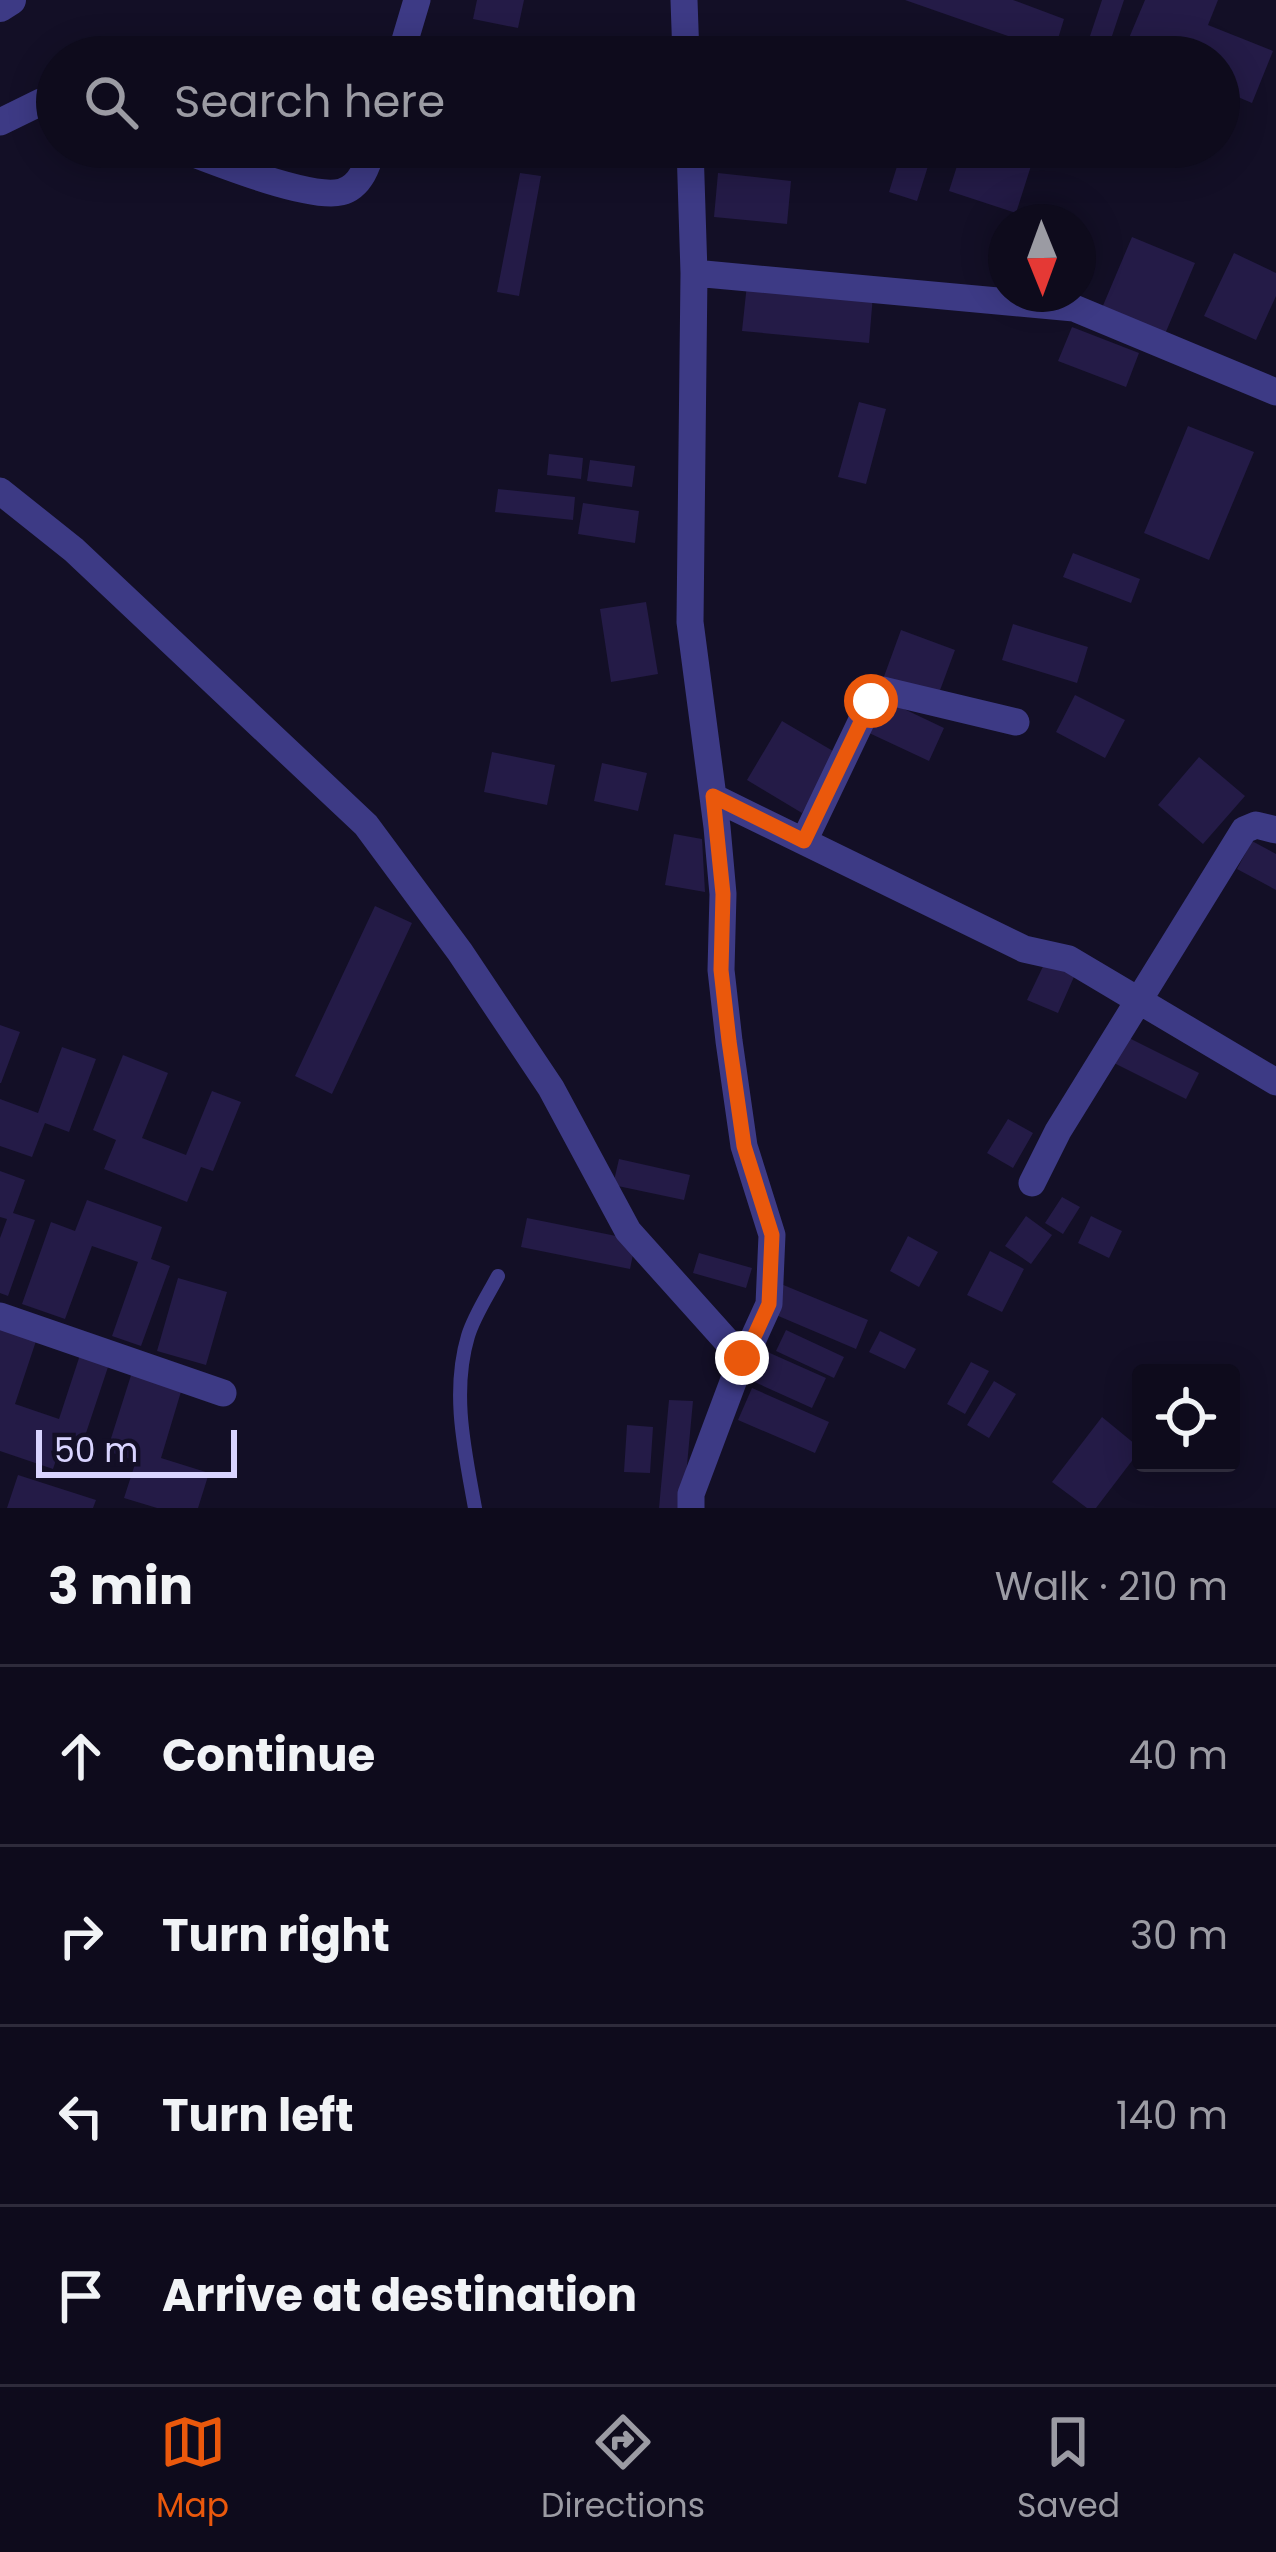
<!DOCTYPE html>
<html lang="en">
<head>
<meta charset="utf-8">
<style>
  body { margin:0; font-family:Poppins,sans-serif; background:#171425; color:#f1f3f6 }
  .controls { position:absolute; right:36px; bottom:36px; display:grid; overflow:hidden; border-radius:12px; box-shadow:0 6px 30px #0003 }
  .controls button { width:108px; height:108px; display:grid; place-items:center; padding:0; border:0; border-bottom:3px solid #2e2b3b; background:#0e0b1c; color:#f1f3f6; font:60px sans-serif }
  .compass { position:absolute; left:988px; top:204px; width:108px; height:108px; border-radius:50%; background:#0e0b1c; box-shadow:0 6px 30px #0003; rotate:179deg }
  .scale { position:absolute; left:36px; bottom:30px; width:201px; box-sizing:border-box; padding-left:12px; border:6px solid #d9d4ff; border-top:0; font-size:33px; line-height:42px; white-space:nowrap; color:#d9d4ff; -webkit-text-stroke:9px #130f26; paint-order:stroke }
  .stop { position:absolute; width:36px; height:36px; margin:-27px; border:9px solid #ea580c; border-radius:50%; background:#fff }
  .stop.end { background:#ea580c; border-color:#fff; box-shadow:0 3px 12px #0008 }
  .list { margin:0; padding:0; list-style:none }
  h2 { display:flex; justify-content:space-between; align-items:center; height:156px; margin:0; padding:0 48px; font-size:51px }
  h2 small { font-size:39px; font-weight:400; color:#9b9ba3 }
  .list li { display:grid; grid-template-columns:78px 1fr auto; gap:36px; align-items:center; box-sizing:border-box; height:180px; padding:0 48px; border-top:3px solid #2e2b3b }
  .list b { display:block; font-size:45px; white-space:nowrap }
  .list em { font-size:39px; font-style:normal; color:#9b9ba3 }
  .icon { flex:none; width:66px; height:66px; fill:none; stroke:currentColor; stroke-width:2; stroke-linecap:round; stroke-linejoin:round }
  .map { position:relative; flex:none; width:1276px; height:1508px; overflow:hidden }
  .search { position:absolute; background:#0e0b1c; box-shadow:0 6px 30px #0003; left:36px; right:36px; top:36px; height:132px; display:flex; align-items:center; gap:30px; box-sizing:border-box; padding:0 42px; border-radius:66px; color:#9b9ba3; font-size:45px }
  .sheet { height:876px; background:#0e0b1c }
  nav { display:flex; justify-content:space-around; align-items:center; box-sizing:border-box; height:168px; border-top:3px solid #2e2b3b; background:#0e0b1c; font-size:33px; color:#9b9ba3 }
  nav a { display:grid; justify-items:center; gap:6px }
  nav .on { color:#ea580c }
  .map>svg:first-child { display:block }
  .building { fill:#241b47 }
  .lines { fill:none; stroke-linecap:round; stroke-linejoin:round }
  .service { stroke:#3d3a85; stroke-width:14 }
  .minor { stroke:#3d3a85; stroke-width:27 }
  .tertiary { stroke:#3d3a85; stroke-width:30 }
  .route { stroke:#ea580c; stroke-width:15 }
</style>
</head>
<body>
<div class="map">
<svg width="1276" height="1508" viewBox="0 0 1276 1508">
  <rect width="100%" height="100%" fill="#130f26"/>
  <path class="building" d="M 477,0 L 524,0 L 518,28 L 473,19 Z
    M 905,0 L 1013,0 L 1064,19 L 1054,52 Z
    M 1102,0 L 1124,0 L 1105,57 L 1083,57 Z
    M 1145,0 L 1218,0 L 1208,25 L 1273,51 L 1252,103 L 1219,89 L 1219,57 L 1121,57 Z
    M 903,147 L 934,147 L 917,201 L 889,192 Z
    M 963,147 L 1037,147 L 1016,213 L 949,191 Z
    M 520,173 L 541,176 L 519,296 L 497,292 Z
    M 718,173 L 791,181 L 787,224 L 714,217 Z
    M 1132,237 L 1195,263 L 1165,334 L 1102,308 Z
    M 1234,253 L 1276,273 L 1276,296 L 1256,340 L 1204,316 Z
    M 747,284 L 873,295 L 869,343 L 742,331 Z
    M 1072,327 L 1139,353 L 1126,387 L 1058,361 Z
    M 859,402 L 886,409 L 866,484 L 838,477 Z
    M 1188,426 L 1254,452 L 1209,560 L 1144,533 Z
    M 549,454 L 583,458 L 581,479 L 547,475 Z
    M 590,460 L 635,466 L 632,487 L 587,481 Z
    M 498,489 L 575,497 L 573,520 L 495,512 Z
    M 583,503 L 639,511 L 635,543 L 578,534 Z
    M 1073,553 L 1140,579 L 1131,603 L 1063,577 Z
    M 646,602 L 658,674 L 611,682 L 600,609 Z
    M 1013,624 L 1088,647 L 1077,683 L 1002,660 Z
    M 901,630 L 955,650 L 936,701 L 882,682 Z
    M 1075,695 L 1125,720 L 1105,758 L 1056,732 Z
    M 883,699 L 944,728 L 929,761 L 867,732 Z
    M 782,721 L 838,754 L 802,813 L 747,780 Z
    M 492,752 L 555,765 L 547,805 L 484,792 Z
    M 1199,757 L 1245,796 L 1203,844 L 1158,805 Z
    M 602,763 L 647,773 L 638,811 L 594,801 Z
    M 674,834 L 702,839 L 705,892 L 665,885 Z
    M 1252,841 L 1276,854 L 1276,890 L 1237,869 Z
    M 375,906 L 412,923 L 332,1094 L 295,1076 Z
    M 1048,956 L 1077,970 L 1058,1013 L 1027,1000 Z
    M 0,1025 L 20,1032 L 1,1083 L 0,1083 Z
    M 1127,1037 L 1199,1073 L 1186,1099 L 1114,1063 Z
    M 62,1047 L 96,1059 L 69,1132 L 45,1123 L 32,1157 L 0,1146 L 0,1099 L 38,1113 Z
    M 123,1055 L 168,1073 L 142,1138 L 186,1155 L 212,1091 L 241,1102 L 213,1171 L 201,1167 L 187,1202 L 104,1169 L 116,1140 L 93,1130 Z
    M 1008,1119 L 1033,1133 L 1013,1168 L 987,1153 Z
    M 619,1159 L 690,1175 L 684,1200 L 613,1185 Z
    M 0,1171 L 25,1180 L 13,1213 L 35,1220 L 8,1296 L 0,1293 L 0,1238 L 7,1219 L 0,1217 Z
    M 1062,1197 L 1080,1207 L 1063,1234 L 1045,1223 Z
    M 87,1200 L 162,1227 L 151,1259 L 170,1266 L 141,1346 L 112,1336 L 138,1262 L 92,1246 L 65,1319 L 22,1304 L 51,1222 L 75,1231 Z
    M 1026,1216 L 1052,1235 L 1031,1264 L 1005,1246 Z
    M 1091,1216 L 1122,1231 L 1109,1258 L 1078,1243 Z
    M 527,1218 L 636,1240 L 630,1269 L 521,1247 Z
    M 908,1236 L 938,1252 L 919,1287 L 890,1271 Z
    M 990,1251 L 1024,1269 L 1002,1312 L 967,1295 Z
    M 699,1253 L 752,1268 L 746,1288 L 693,1273 Z
    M 178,1278 L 227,1292 L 206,1365 L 157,1351 Z
    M 781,1284 L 868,1320 L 856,1349 L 769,1312 Z
    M 0,1329 L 36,1341 L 15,1404 L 59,1419 L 80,1355 L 109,1364 L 83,1442 L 64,1436 L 53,1469 L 0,1451 Z
    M 786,1330 L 844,1357 L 834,1378 L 776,1351 Z
    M 880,1331 L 916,1349 L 905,1369 L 869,1352 Z
    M 752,1345 L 826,1378 L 812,1408 L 739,1375 Z
    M 971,1362 L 989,1371 L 965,1414 L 947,1404 Z
    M 133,1369 L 183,1385 L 161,1458 L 209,1473 L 198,1508 L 157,1508 L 124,1498 L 136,1461 L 107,1451 Z
    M 994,1381 L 1016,1394 L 989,1438 L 967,1425 Z
    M 752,1388 L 829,1422 L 815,1453 L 738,1420 Z
    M 669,1400 L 693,1401 L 683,1508 L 659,1508 Z
    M 1102,1417 L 1141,1449 L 1096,1508 L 1087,1508 L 1052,1482 Z
    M 627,1425 L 653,1427 L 650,1473 L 624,1472 Z
    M 18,1475 L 96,1500 L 93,1508 L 7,1508 Z"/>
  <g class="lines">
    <path class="service" d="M 475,1508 C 465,1452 451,1393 468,1336 C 474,1316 488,1295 498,1276"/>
    <path class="minor" d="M 684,0 L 686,57
      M 400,57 L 417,0
      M 0,122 L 41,102 L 57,102
      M 176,147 C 210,160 308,200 341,192 C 361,187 368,164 373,147
      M 690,147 L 694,273 L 690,622 L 717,827 L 723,894 L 721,970 L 729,1041 L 744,1146 L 772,1235 L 769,1304 L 743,1361
      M 694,273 L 1074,308 L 1276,392
      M 0,491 L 74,550 L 366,825 L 460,952 L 551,1088 L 628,1231 L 742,1358 L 691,1494 L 691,1508
      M 713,797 L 1024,949 L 1069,959 L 1276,1082
      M 804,841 L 871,701 L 882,690 L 1016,722
      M 1032,1183 L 1058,1131 L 1244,830 L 1256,825 L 1276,830
      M 0,1316 L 223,1393"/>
    <path class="tertiary" d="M 0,7 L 11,0"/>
  </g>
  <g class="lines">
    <path class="route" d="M 742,1358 L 743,1361 L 769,1304 L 772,1235 L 744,1146 L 729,1041 L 721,970 L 723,894 L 713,796 L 804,841 L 871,701"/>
  </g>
</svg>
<div class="controls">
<button><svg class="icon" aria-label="locate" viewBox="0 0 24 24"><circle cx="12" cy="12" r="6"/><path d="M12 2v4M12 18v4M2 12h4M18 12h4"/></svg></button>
</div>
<svg class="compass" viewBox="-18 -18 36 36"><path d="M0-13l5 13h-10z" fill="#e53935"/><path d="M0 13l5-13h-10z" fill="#9b9ba3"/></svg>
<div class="scale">50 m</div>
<div class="stop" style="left:871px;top:701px"></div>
<div class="stop end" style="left:742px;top:1358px"></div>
<div class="search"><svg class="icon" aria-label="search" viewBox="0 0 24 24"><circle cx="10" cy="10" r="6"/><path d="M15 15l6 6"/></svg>Search here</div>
</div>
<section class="sheet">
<h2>3 min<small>Walk · 210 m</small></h2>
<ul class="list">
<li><svg class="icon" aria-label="ahead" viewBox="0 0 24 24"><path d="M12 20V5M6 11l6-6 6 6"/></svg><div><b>Continue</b></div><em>40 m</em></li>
<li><svg class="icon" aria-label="right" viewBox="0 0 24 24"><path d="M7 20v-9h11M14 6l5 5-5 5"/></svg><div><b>Turn right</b></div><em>30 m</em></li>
<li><svg class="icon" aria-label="left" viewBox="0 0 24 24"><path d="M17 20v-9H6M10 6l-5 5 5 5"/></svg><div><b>Turn left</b></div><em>140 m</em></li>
<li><svg class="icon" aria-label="arrive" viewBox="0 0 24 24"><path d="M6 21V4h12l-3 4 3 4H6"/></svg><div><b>Arrive at destination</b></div></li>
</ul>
</section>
<nav>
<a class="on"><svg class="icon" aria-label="map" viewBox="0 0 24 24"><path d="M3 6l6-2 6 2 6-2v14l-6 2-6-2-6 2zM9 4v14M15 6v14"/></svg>Map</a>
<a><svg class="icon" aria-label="directions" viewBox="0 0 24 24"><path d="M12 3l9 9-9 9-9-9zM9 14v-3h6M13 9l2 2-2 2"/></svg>Directions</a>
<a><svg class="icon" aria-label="saved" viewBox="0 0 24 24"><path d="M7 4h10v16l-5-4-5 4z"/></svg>Saved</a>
</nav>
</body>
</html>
